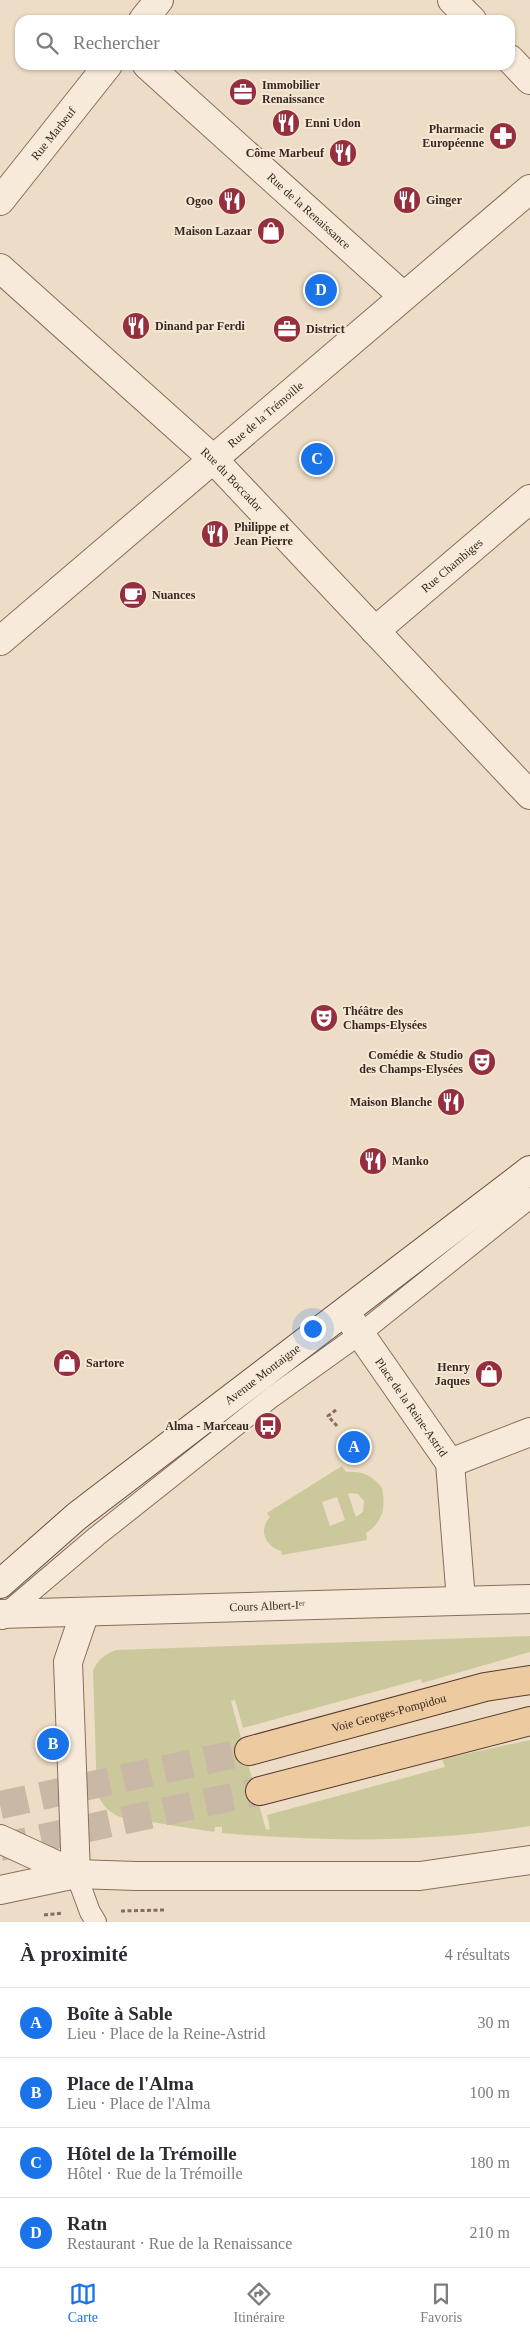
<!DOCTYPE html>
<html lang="fr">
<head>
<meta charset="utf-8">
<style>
  body { margin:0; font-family:"Times New Roman",serif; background:#f2f2f3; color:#2b2b33 }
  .you { position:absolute; left:312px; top:1328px; width:18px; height:18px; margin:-12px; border:4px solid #fff; border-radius:50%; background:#1a73e8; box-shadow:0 0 0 8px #1a73e833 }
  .badge { display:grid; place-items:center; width:32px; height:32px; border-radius:50%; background:#1a73e8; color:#fff; font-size:16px; font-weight:700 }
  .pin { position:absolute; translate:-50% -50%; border:2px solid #fff; box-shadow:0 1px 5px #0006 }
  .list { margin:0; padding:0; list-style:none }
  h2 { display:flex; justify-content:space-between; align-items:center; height:65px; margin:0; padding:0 20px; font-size:21px }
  h2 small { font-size:16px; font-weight:400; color:#7c7c81 }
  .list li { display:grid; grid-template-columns:32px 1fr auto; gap:15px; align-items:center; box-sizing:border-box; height:70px; padding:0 20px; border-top:1px solid #e1e1e2 }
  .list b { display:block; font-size:19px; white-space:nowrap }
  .list p { margin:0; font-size:16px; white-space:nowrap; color:#7c7c81 }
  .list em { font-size:16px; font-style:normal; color:#7c7c81 }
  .icon { flex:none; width:28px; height:28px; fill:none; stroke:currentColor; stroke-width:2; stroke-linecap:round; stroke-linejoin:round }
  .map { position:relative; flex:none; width:530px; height:1922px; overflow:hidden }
  .search { position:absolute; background:#fff; box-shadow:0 1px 4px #0004; left:15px; right:15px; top:15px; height:55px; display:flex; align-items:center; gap:12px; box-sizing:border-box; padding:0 18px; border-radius:15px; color:#7c7c81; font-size:19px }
  .sheet { height:345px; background:#fff }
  nav { display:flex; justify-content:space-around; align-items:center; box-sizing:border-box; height:70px; border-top:1px solid #e1e1e2; background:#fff; font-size:14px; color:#7c7c81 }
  nav a { display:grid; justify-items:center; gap:2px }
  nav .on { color:#1a73e8 }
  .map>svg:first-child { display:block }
  .green { fill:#cbc99b; fill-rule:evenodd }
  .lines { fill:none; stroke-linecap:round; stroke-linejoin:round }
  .primary-tunnel { stroke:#c9b8a5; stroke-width:28; stroke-dasharray:28 14; stroke-linecap:butt }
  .service-casing { stroke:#886d5d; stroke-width:22 }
  .minor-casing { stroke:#886d5d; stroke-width:30 }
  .tertiary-casing { stroke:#886d5d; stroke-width:30 }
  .secondary-casing { stroke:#6a4f40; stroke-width:30 }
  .primary-casing { stroke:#563c30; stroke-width:30 }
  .path { stroke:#886d5d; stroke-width:3; stroke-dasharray:4 2.5; stroke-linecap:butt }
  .service { stroke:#f8eada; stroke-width:20 }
  .minor { stroke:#f8eada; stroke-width:28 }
  .tertiary { stroke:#f8eada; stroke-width:28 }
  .secondary { stroke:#f8eada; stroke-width:28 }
  .primary { stroke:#eecaa0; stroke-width:28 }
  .labels { text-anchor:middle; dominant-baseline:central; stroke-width:4; stroke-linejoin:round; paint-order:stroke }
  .poi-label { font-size:12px; font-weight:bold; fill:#392820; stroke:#f5e7d6; text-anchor:start }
  .street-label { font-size:12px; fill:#392820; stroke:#f5e7d6 }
</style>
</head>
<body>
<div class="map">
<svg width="530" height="1922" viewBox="0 0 530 1922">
  <rect width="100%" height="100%" fill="#eddcc6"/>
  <path class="green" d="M 342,1466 L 346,1472 C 362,1471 372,1475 382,1488 C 386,1507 383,1522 366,1533 L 367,1540 L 282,1555 L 281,1551 C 265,1546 258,1530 270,1517 L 267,1513 ZM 351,1493 L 358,1494 L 364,1501 L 363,1512 L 356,1517 L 348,1494 ZM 337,1497 L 345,1520 L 330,1526 L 322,1502 Z
    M 530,1636 L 530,1652 L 422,1683 L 421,1679 L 243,1728 L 235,1700 L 231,1701 L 266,1830 L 270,1829 L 267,1815 L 445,1767 L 442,1759 L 530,1740 L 530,1826 C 428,1843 324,1842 222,1833 L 222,1827 L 215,1827 L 214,1832 L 120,1817 C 108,1812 102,1805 97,1793 L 93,1671 C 98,1659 104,1655 116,1650 Z"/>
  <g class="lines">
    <path class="primary-tunnel" d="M 0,1805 L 249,1751
      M 0,1847 L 260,1791"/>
    <defs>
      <path id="service" d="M 2,1619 L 5,1614 L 97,1536 L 272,1397 L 360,1334 L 530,1198
        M 76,1874 L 90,1912 L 96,1922"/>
      <g id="minor">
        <path d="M 452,0 L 472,20"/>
        <path d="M 143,20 L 159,0"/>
        <path d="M 510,59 L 530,80"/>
        <path id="s1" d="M 147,65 L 403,296"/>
        <path id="s2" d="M 0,201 L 108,65"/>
        <path id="s3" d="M 0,268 L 213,459 L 530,795"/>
        <path id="s4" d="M 375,631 L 530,499"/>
        <path id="s5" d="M 0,641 L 530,189"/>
        <path id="s6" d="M 345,1312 L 450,1463 L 461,1600"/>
        <path d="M 450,1463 L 530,1432"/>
        <path d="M 0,1614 L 530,1599"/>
        <path d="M 76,1874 L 68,1662 L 85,1612"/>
      </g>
      <path id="tertiary" d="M 0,1839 L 76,1874
        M 0,1890 L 76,1874 L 136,1876 L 420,1876 L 530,1860"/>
      <g id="secondary">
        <path id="s7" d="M 0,1584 L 77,1516 L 530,1170"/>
      </g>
      <g id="primary">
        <path id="s8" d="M 249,1751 L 485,1687 L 530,1680"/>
        <path d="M 260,1791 L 530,1721"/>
      </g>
    </defs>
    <use href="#service" class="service-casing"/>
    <use href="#minor" class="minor-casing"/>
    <use href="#tertiary" class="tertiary-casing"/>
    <use href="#secondary" class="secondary-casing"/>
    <use href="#primary" class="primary-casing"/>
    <path class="path" d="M 336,1410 L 328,1416 L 337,1426
      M 121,1911 L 165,1910
      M 44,1915 L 63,1913"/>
    <use href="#service" class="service"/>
    <use href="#minor" class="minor"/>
    <use href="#tertiary" class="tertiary"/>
    <use href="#secondary" class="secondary"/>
    <use href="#primary" class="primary"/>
  </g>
  <defs>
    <symbol id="office-disc" viewBox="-11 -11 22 22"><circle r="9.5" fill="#952f3e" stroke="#f5e7d6"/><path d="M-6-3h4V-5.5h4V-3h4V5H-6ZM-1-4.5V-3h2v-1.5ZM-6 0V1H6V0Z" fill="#fff"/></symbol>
    <symbol id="restaurant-disc" viewBox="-11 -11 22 22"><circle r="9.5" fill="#952f3e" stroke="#f5e7d6"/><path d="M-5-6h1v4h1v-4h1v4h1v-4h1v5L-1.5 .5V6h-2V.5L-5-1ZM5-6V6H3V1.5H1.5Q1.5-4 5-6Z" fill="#fff"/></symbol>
    <symbol id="pharmacy-disc" viewBox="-11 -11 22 22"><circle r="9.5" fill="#952f3e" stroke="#f5e7d6"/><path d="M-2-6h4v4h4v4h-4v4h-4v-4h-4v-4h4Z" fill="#fff"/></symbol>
    <symbol id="shop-disc" viewBox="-11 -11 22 22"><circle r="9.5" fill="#952f3e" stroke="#f5e7d6"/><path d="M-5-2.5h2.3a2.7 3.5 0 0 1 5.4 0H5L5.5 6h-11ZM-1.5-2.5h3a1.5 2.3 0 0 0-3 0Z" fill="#fff"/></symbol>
    <symbol id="cafe-disc" viewBox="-11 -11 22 22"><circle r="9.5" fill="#952f3e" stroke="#f5e7d6"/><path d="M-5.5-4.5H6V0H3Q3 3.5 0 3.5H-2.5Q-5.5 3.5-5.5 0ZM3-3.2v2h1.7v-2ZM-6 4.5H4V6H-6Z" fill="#fff"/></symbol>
    <symbol id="theatre-disc" viewBox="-11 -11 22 22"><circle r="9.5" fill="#952f3e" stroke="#f5e7d6"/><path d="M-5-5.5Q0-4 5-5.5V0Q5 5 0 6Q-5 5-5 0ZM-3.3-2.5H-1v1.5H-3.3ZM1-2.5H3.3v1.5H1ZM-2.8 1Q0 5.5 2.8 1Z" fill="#fff"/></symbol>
    <symbol id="bus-disc" viewBox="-11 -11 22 22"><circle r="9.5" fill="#952f3e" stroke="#f5e7d6"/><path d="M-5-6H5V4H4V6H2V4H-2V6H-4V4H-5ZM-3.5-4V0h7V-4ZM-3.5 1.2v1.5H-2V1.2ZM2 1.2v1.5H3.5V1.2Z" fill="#fff"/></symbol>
  </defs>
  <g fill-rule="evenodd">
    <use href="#office-disc" x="227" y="76" width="32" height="32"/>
    <use href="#restaurant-disc" x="270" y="107" width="32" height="32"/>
    <use href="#pharmacy-disc" x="487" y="120" width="32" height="32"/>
    <use href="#restaurant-disc" x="327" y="137" width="32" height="32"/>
    <use href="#restaurant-disc" x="391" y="184" width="32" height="32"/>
    <use href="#restaurant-disc" x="216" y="185" width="32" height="32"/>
    <use href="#shop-disc" x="255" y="215" width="32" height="32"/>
    <use href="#restaurant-disc" x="120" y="310" width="32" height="32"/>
    <use href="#office-disc" x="271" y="313" width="32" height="32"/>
    <use href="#restaurant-disc" x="199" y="518" width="32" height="32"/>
    <use href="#cafe-disc" x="117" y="579" width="32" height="32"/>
    <use href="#theatre-disc" x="308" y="1002" width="32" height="32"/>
    <use href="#theatre-disc" x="466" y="1046" width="32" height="32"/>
    <use href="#restaurant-disc" x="435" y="1086" width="32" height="32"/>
    <use href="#restaurant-disc" x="357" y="1145" width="32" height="32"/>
    <use href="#shop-disc" x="51" y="1347" width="32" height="32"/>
    <use href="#shop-disc" x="473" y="1358" width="32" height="32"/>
    <use href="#bus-disc" x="252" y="1410" width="32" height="32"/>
  </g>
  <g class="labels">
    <g class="poi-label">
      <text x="262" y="85">Immobilier<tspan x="262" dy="14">Renaissance</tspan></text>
      <text x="305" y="123">Enni Udon</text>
      <text x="484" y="129" text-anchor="end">Pharmacie<tspan x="484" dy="14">Européenne</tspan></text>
      <text x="324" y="153" text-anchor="end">Côme Marbeuf</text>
      <text x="426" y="200">Ginger</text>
      <text x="213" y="201" text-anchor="end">Ogoo</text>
      <text x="252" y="231" text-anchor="end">Maison Lazaar</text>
      <text x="155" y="326">Dinand par Ferdi</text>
      <text x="306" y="329">District</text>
      <text x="234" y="527">Philippe et<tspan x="234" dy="14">Jean Pierre</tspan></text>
      <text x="152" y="595">Nuances</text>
      <text x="343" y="1011">Théâtre des<tspan x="343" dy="14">Champs-Elysées</tspan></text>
      <text x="463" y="1055" text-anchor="end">Comédie &amp; Studio<tspan x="463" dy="14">des Champs-Elysées</tspan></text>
      <text x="432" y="1102" text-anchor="end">Maison Blanche</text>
      <text x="392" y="1161">Manko</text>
      <text x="86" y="1363">Sartore</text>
      <text x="470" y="1367" text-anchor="end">Henry<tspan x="470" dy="14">Jaques</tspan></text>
      <text x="249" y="1426" text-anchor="end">Alma - Marceau</text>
    </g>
    <g class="street-label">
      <text stroke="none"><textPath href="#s2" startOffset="86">Rue Marbeuf</textPath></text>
      <text stroke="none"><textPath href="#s1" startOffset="218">Rue de la Renaissance</textPath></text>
      <text stroke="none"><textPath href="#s5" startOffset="349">Rue de la Trémoille</textPath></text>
      <text stroke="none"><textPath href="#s3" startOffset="314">Rue du Boccador</textPath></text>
      <text stroke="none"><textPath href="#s4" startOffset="101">Rue Chambiges</textPath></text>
      <text stroke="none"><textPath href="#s7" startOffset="336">Avenue Montaigne</textPath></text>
      <text stroke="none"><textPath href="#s6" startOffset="116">Place de la Reine-Astrid</textPath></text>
      <text transform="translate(267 1606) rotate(-2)">Cours Albert-Iᵉʳ</text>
      <text stroke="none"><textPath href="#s8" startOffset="145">Voie Georges-Pompidou</textPath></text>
    </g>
  </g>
</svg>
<div class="you"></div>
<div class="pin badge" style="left:354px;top:1447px">A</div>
<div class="pin badge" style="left:53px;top:1744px">B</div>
<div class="pin badge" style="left:317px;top:459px">C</div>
<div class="pin badge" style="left:321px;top:290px">D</div>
<div class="search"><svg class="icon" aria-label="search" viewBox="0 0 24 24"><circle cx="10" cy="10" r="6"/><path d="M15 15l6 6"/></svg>Rechercher</div>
</div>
<section class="sheet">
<h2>À proximité<small>4 résultats</small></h2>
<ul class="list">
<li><span class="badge">A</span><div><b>Boîte à Sable</b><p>Lieu · Place de la Reine-Astrid</p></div><em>30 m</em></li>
<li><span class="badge">B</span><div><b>Place de l'Alma</b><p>Lieu · Place de l'Alma</p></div><em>100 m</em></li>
<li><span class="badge">C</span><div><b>Hôtel de la Trémoille</b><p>Hôtel · Rue de la Trémoille</p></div><em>180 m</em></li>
<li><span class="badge">D</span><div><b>Ratn</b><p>Restaurant · Rue de la Renaissance</p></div><em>210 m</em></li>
</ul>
</section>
<nav>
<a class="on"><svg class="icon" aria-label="map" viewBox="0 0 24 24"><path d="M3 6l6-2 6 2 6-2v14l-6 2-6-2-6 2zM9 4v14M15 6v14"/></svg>Carte</a>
<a><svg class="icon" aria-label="directions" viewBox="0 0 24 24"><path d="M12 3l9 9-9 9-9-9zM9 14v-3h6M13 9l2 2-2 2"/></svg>Itinéraire</a>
<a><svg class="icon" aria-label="saved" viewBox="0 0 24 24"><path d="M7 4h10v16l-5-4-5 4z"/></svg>Favoris</a>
</nav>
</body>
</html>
